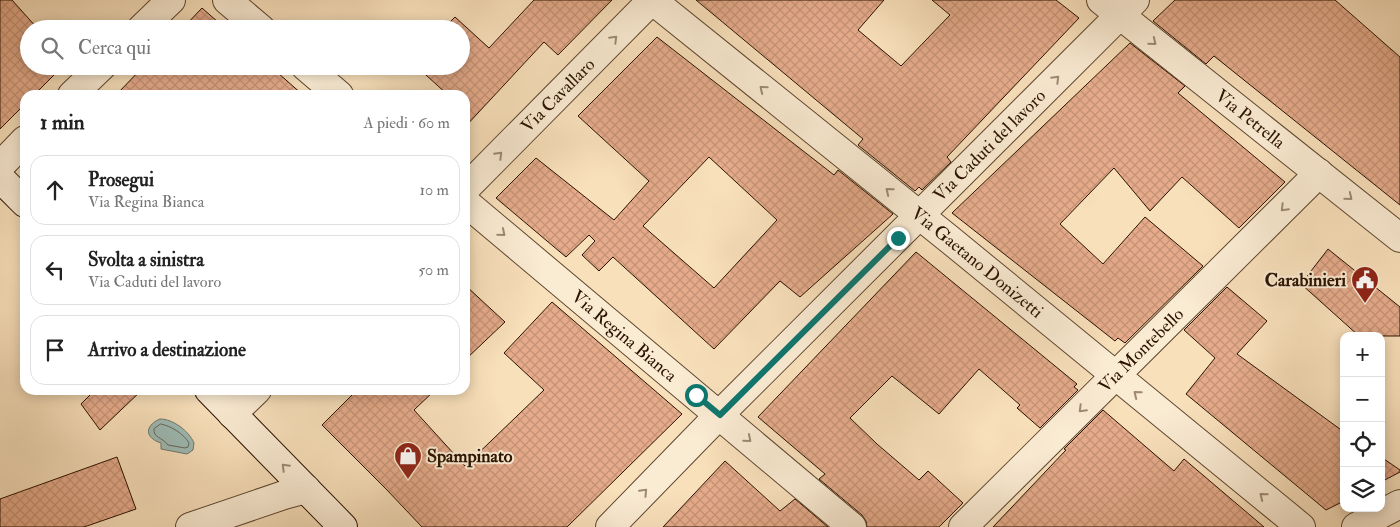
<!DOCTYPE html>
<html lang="it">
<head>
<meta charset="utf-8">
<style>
  body { margin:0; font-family:"IM FELL Double Pica",serif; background:#f6f6f6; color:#222 }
  .controls { position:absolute; right:15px; bottom:15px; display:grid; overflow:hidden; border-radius:10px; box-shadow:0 2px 12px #0003 }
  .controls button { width:45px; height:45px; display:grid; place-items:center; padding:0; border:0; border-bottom:1px solid #e0e0e0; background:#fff; color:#222; font:25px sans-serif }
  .stop { position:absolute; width:15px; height:15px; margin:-11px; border:4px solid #0f766e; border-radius:50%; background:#fff }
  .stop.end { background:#0f766e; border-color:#fff; box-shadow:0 1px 5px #0008 }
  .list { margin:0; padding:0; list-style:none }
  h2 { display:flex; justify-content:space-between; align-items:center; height:65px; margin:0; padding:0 20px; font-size:21px }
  h2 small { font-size:16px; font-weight:400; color:#767676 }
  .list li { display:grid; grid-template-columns:32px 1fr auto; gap:15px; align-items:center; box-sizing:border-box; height:70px; margin:0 10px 10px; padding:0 10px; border:1px solid #e0e0e0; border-radius:15px }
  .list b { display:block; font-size:19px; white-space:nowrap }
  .list p { margin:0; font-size:16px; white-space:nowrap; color:#767676 }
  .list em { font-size:16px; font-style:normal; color:#767676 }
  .icon { flex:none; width:28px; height:28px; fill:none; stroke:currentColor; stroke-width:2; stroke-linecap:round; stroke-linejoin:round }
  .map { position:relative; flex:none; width:1400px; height:527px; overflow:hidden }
  .search { position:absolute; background:#fff; box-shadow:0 2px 12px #0003; left:20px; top:20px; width:450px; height:55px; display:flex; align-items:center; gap:12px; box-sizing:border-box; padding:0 18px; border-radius:28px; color:#767676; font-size:19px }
  .panel { position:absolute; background:#fff; box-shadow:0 2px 12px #0003; left:20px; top:90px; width:450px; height:305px; border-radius:15px }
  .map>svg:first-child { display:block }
  .water { fill:#9ebcb6; stroke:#70786d }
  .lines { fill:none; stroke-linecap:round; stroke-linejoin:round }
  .shore { stroke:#64675b; stroke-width:1 }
  .building { fill:url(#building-cross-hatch); stroke:#2b1200; fill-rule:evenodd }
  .minor-casing { stroke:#5e462f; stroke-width:30 }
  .tertiary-casing { stroke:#5e462f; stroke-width:30 }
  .secondary-casing { stroke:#2b1200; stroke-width:30 }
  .minor { stroke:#faebd3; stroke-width:28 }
  .tertiary { stroke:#faebd3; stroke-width:28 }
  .secondary { stroke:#faebd3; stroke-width:28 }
  .oneway { stroke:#9d8974 }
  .route { stroke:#0f766e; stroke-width:6 }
  .labels { text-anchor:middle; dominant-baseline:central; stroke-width:4; stroke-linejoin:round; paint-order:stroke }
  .street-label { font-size:18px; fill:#2b1200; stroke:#faebd3 }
  .poi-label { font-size:18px; font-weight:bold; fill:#2b1200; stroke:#faebd3; text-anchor:end }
</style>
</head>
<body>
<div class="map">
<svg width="1400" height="527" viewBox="0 0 1400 527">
  <defs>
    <pattern id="building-cross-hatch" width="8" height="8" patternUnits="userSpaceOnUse" patternTransform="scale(1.25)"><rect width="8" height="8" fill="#e5ab8b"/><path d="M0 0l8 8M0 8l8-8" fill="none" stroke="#c59276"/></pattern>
  </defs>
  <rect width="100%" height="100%" fill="#f8e0bb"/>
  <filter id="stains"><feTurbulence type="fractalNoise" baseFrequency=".004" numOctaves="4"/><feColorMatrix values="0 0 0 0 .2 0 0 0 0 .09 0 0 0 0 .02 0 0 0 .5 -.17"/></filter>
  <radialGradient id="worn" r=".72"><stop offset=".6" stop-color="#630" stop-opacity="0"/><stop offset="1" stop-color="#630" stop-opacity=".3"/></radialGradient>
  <path class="water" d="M 160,419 C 173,419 189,431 194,443 L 193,450 L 187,454 L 161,449 L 161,443 C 145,438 144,426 160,419 Z"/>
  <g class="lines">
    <path class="shore" d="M 161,424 C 171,426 184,434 189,443 L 188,447 L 185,448 L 168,445 C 162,437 153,438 154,429 Z"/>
  </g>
  <path class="building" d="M 0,0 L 12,0 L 38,29 L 29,29 L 29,66 L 63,66 L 34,95 L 25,95 L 25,104 L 0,129 Z
    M 534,0 L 612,0 L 558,55 L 544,42 L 465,127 L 465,95 L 448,95 L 416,66 L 461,66 L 461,29 L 443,29 L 455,17 L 489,48 Z
    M 696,0 L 884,0 L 858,30 L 901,66 L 950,15 L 932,0 L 1056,0 L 1079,18 L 947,157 L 951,162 L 922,190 L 919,187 L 915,191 L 858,145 L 863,139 Z
    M 1175,0 L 1335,0 L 1400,57 L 1400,205 L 1214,56 L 1206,64 L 1153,21 Z
    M 202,8 L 226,29 L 182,29 Z
    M 657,37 L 834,175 L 838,170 L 893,214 L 800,297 L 780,281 L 714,349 L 613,257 L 599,271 L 582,255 L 595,241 L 589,235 L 566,257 L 496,198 L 536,158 L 614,220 L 649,181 L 578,116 ZM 709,157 L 777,220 L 714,288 L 643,226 Z
    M 1130,43 L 1185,86 L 1178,93 L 1285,182 L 1239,228 L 1182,177 L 1150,211 L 1114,168 L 1060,224 L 1103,264 L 1145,217 L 1203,266 L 1125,343 L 1118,338 L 1115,341 L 952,213 Z
    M 144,66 L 270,66 L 303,95 L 116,95 Z
    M 1328,249 L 1400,307 L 1400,336 L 1359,336 L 1301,284 Z
    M 916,252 L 1077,384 L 1074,387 L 1078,390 L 1040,428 L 1017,408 L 1020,405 L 979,369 L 939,414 L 892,376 L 850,418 L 877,444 L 919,480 L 928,471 L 963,503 L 939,527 L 867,527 L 866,521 L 862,515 L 819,479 L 825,474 L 758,417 Z
    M 465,285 L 505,322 L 465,360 Z
    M 1227,287 L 1267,321 L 1237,354 L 1344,432 L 1344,501 L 1326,510 L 1186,394 L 1215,358 L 1184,330 Z
    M 552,302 L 682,414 L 567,527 L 422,527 L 387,490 L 322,425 L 357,390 L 435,390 L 414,410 L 465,466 L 544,390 L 504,353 Z
    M 95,390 L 142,390 L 100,430 L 81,404 Z
    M 1103,410 L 1174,471 L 1184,459 L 1264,527 L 993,527 L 1066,450 L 1064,449 Z
    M 117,457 L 136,509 L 84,527 L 0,527 L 0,499 Z
    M 1381,457 L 1400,470 L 1400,472 L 1381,482 Z
    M 725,461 L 780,511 L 795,499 L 828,527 L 663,527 Z"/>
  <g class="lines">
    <defs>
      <g id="minor">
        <path d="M 227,0 L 261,29"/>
        <path id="s1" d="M 652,0 L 949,239 L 1301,527"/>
        <path id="s2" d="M 1101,0 L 1400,238"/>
        <path d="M 305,66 L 339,95"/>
        <path id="s3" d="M 465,189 L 652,0"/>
        <path id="s4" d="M 465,202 L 852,527"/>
        <path d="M 232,414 L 257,390"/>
        <path d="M 190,527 L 284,495 L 306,489"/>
        <path id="s5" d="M 610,527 L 719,415 L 1135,0"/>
        <path id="s6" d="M 963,527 L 1319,173"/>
        <path d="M 1356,527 L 1400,504"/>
      </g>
      <path id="tertiary" d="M 141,29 L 171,0
        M 72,95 L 102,66
        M 0,166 L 25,140"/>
      <path id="secondary" d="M 0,178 L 25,203
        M 209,390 L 343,527"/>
    </defs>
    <use href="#minor" class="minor-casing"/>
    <use href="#tertiary" class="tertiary-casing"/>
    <use href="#secondary" class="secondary-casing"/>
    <use href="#minor" class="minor"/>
    <use href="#tertiary" class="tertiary"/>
    <use href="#secondary" class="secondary"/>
  </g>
  <defs><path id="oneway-chevron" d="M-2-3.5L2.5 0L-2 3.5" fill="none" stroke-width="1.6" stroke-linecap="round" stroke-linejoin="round" transform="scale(1.25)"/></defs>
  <g class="oneway">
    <use href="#oneway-chevron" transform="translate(614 39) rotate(-45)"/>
    <use href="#oneway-chevron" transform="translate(1153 42) rotate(39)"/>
    <use href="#oneway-chevron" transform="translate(1056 79) rotate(-45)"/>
    <use href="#oneway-chevron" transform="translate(763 89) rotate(-141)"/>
    <use href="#oneway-chevron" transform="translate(499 155) rotate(-45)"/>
    <use href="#oneway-chevron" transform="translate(889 191) rotate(-141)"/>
    <use href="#oneway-chevron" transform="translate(1349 197) rotate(39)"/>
    <use href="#oneway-chevron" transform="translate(1284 208) rotate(135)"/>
    <use href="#oneway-chevron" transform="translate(502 233) rotate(40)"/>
    <use href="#oneway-chevron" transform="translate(1137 394) rotate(-141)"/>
    <use href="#oneway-chevron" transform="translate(1082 409) rotate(135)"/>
    <use href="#oneway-chevron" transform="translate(748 439) rotate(40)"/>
    <use href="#oneway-chevron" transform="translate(285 467) rotate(-135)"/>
    <use href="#oneway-chevron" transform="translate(644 492) rotate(-46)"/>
    <use href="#oneway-chevron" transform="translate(1263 496) rotate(-141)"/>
  </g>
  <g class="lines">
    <path class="route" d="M 696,395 L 720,415 L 898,238"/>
  </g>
  <defs>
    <symbol id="civic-pin" viewBox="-11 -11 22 30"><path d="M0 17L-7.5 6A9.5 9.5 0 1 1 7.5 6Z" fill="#8f2418" stroke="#faebd3"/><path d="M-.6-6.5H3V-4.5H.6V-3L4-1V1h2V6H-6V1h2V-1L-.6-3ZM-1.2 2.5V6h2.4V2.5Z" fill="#fff"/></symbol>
    <symbol id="shop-pin" viewBox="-11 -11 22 30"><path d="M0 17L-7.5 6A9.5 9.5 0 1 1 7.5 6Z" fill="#8f2418" stroke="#faebd3"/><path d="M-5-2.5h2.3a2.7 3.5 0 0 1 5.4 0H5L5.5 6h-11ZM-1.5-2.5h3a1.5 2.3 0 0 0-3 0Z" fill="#fff"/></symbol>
  </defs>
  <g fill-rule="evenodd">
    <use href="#civic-pin" x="1349" y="264" width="32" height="43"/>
    <use href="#shop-pin" x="392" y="440" width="32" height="43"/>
  </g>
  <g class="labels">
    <g class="street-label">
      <text stroke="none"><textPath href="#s3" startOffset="132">Via Cavallaro</textPath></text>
      <text stroke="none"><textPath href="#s2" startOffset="191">Via Petrella</textPath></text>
      <text stroke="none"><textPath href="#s5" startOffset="538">Via Caduti del lavoro</textPath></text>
      <text stroke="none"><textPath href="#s1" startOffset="418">Via Gaetano Donizetti</textPath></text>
      <text stroke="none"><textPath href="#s4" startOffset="208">Via Regina Bianca</textPath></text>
      <text stroke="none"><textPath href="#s6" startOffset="251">Via Montebello</textPath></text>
    </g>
    <g class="poi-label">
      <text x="1346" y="280">Carabinieri</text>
      <text x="427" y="456" text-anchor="start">Spampinato</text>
    </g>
  </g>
  <rect width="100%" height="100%" filter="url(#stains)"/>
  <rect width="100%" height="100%" fill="url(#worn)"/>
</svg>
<div class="controls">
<button>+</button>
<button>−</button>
<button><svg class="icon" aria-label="locate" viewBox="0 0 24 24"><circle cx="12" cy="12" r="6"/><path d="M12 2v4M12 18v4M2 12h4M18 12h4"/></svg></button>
<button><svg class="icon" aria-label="layers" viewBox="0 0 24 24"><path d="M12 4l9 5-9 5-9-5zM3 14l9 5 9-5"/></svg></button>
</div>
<div class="stop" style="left:696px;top:395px"></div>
<div class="stop end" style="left:898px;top:238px"></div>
<div class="search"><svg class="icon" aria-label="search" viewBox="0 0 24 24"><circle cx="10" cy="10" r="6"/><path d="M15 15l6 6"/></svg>Cerca qui</div>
<section class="panel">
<h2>1 min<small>A piedi · 60 m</small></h2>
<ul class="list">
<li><svg class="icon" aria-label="ahead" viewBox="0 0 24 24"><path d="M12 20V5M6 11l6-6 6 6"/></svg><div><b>Prosegui</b><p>Via Regina Bianca</p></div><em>10 m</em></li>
<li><svg class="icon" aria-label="left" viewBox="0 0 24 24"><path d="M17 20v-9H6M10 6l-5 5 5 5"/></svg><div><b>Svolta a sinistra</b><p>Via Caduti del lavoro</p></div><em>50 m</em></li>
<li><svg class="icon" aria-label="arrive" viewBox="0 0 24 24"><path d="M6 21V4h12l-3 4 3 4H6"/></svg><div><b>Arrivo a destinazione</b></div></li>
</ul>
</section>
</div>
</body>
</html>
